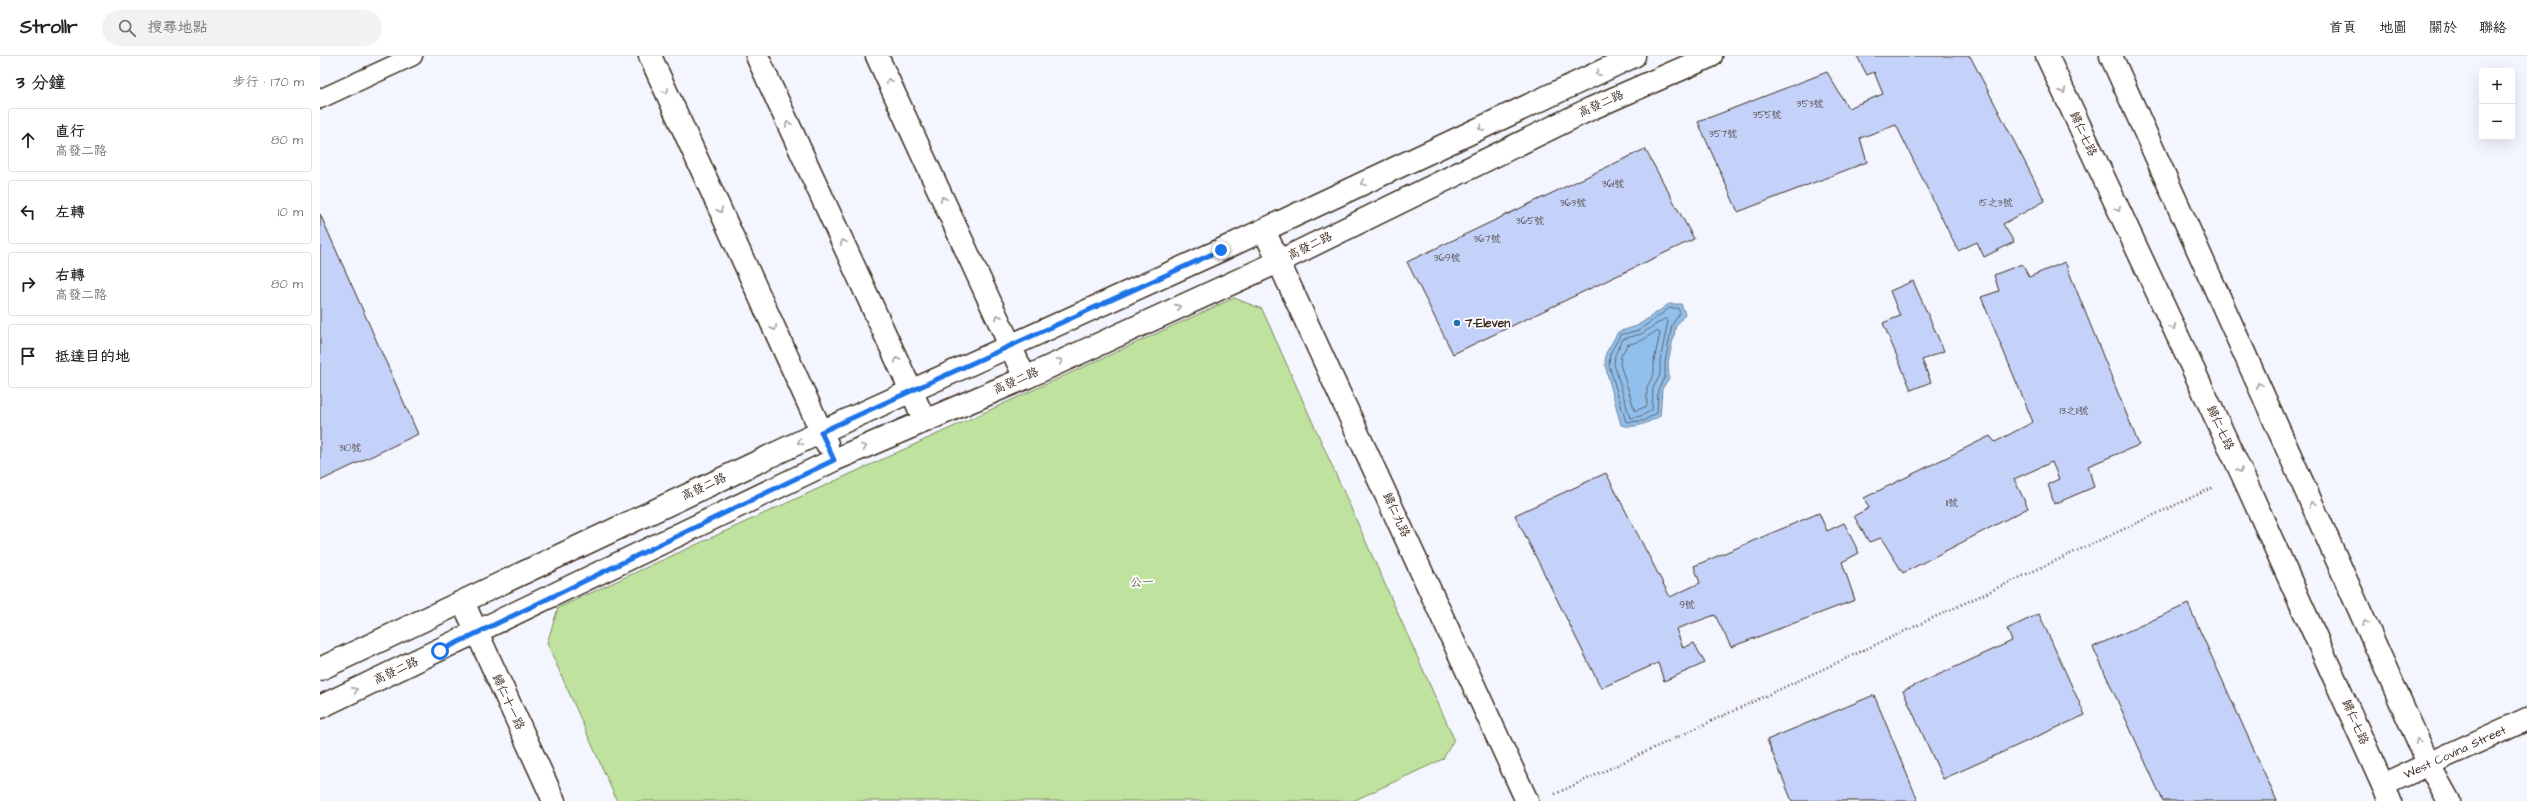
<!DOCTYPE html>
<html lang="zh-TW">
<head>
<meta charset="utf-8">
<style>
  body { margin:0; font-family:"Architects Daughter","LXGW WenKai TC",sans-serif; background:#f2f2f2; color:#202124 }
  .controls { position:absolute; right:12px; top:12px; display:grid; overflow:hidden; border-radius:4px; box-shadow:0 4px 16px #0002 }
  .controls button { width:36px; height:36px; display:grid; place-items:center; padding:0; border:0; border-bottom:1px solid #e0e0e0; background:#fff; color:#202124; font:20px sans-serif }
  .stop { position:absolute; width:12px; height:12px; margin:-9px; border:3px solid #1a73e8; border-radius:50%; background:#fff }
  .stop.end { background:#1a73e8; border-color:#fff; box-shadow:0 1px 4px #0008 }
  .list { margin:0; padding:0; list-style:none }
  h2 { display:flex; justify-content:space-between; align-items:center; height:52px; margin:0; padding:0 16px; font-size:17px }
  h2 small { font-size:13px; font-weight:400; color:#757577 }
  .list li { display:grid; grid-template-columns:26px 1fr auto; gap:12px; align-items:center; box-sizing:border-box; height:64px; margin:0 8px 8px; padding:0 8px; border:1px solid #e0e0e0; border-radius:4px }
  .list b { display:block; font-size:15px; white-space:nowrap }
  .list p { margin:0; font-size:13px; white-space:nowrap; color:#757577 }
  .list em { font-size:13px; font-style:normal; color:#757577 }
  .icon { flex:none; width:22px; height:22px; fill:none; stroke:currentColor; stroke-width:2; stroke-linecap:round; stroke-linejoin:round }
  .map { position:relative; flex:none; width:2207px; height:745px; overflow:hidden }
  header { display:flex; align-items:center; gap:24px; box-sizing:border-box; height:56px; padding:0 20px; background:#fff; border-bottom:1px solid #e0e0e0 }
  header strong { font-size:19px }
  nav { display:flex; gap:22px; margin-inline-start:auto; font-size:14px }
  .search { width:280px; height:36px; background:#f2f2f2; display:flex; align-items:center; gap:10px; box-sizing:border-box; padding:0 14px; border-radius:22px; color:#757577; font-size:15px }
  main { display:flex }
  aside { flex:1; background:#fff }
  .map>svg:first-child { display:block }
  .green { fill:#bfe39e; stroke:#7d865e }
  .water { fill:#91c0ec; stroke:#6f849a }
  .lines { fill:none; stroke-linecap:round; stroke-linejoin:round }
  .shore { stroke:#5d6670; stroke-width:1 }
  .building { fill:#c4d2f9; stroke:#3b2a1e }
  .lane-casing { stroke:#3b2a1e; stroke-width:21 }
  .street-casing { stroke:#3b2a1e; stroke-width:25 }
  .path { stroke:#3b2a1e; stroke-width:2.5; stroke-dasharray:1 3; stroke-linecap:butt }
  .lane { stroke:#fff; stroke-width:18 }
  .street { stroke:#fff; stroke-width:22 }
  .oneway { stroke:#a79f9a }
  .route { stroke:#1a73e8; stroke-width:5 }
  .poi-dot { fill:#1f6fb2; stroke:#fff; stroke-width:1.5 }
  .labels { text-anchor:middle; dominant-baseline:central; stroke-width:3.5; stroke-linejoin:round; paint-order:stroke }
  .number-label { font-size:10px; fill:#5d5455 }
  .street-label { font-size:12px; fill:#3b2a1e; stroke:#fff }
  .poi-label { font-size:12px; font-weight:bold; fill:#3b2a1e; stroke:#fff; text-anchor:start }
  .park-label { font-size:12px; fill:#5c583e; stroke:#fff }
</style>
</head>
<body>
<header>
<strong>Strollr</strong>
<div class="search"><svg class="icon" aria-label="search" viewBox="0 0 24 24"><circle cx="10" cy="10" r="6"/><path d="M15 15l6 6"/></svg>搜尋地點</div>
<nav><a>首頁</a><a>地圖</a><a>關於</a><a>聯絡</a></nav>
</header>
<main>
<aside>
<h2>3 分鐘<small>步行 · 170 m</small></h2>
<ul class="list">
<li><svg class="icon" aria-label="ahead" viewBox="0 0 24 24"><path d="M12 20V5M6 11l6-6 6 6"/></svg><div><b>直行</b><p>高發二路</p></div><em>80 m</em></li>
<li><svg class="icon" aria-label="left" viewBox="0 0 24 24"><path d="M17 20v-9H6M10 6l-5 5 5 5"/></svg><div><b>左轉</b></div><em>10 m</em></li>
<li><svg class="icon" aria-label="right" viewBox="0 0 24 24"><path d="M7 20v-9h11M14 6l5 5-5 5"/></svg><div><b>右轉</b><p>高發二路</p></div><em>80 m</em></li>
<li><svg class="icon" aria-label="arrive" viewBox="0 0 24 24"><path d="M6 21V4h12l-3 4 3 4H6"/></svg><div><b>抵達目的地</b></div></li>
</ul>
</aside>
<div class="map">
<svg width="2207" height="745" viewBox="0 0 2207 745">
  <rect width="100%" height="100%" fill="#f3f6fe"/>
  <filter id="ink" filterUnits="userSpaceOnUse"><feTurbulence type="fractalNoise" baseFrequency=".025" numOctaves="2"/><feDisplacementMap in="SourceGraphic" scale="8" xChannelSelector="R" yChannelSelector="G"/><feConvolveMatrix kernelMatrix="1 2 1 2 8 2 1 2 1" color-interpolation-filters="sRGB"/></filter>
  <g filter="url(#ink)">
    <path class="green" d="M 914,242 L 942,253 L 1134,683 L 1123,703 L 1033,745 L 297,745 L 227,587 L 238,552 Z"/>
    <path class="water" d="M 1349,248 L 1361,248 L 1365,258 L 1356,270 L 1348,306 L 1349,322 L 1342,333 L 1340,360 C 1327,367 1317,373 1301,369 L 1285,309 L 1286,297 L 1298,276 L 1317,270 Z"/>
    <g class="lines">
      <path class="shore" d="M 1350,252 L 1358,252 L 1360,257 L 1352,269 L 1345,306 L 1345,321 L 1338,333 L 1337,357 L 1323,365 L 1306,366 L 1289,309 L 1290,298 L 1300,279 L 1319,274 Z
        M 1345,263 L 1348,265 L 1340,305 L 1340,319 L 1333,332 L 1332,354 L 1321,360 L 1310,362 L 1294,308 L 1295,299 L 1303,283 L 1321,278 Z
        M 1337,275 L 1340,277 L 1334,305 L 1334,318 L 1327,331 L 1327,350 L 1315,355 L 1300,308 L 1301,300 L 1307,289 L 1323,284 Z"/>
    </g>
    <path class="building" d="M 1537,0 L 1650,0 L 1725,145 L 1683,168 L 1694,186 L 1664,201 L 1657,186 L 1638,195 L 1576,69 L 1540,82 L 1547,106 L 1418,156 L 1378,66 L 1507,16 L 1528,52 L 1563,38 L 1554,16 L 1547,19 Z
      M 1325,93 L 1374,183 L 1133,298 L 1087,206 Z
      M 0,158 L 98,378 L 0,425 Z
      M 1745,206 L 1819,389 L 1768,410 L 1774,431 L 1734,448 L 1728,428 L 1739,423 L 1732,406 L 1694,423 L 1708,452 L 1583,517 L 1561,482 L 1549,486 L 1534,460 L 1549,452 L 1544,442 L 1670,380 L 1675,386 L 1713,366 L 1661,241 L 1679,235 L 1674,219 L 1702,208 L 1709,221 Z
      M 1593,225 L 1624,295 L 1602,304 L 1611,326 L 1591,334 L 1563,267 L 1580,260 L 1570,235 Z
      M 1286,417 L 1350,541 L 1380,527 L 1374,510 L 1499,457 L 1507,475 L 1524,467 L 1539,497 L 1522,506 L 1535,544 L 1411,591 L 1395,559 L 1356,573 L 1363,592 L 1374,587 L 1385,607 L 1344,625 L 1338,607 L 1281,632 L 1195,459 Z
      M 1868,548 L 1957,745 L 1843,745 L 1773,591 Z
      M 1719,558 L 1765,659 L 1623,723 L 1583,635 L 1692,585 L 1687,573 Z
      M 1554,639 L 1598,745 L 1472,745 L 1447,684 Z"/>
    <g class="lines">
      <defs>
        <path id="lane" d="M 0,43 L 93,0"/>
        <g id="street">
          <path d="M 330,0 L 507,388"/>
          <path d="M 437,0 L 605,365"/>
          <path d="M 557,0 L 705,322"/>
          <path d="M 1727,0 L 1922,418 L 2070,745"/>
          <path d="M 1791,0 L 2109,709 L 2129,745"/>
          <path d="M 944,174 L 1207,745"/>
          <path d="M 143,546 L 234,745"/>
          <path d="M 0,613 L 501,376 L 901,194 L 1314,0"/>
          <path d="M 0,651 L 514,404 L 705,322 L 958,206 L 1270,53 L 1391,0"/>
          <path id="s1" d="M 2063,729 L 2207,663"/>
        </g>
      </defs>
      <use href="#lane" class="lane-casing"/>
      <use href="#street" class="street-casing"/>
      <path class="path" d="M 1235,738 L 1894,431"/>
      <use href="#lane" class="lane"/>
      <use href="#street" class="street"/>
    </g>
    <defs><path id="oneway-chevron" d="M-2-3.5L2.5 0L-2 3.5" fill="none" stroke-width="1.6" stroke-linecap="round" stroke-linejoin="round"/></defs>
    <g class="oneway">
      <use href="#oneway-chevron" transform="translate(1278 17) rotate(155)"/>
      <use href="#oneway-chevron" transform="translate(569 25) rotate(-115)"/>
      <use href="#oneway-chevron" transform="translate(346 35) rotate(65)"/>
      <use href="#oneway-chevron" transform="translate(1743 35) rotate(65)"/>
      <use href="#oneway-chevron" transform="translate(468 68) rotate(-115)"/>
      <use href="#oneway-chevron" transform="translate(1161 72) rotate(155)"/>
      <use href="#oneway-chevron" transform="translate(1043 127) rotate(155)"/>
      <use href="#oneway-chevron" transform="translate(623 143) rotate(-115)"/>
      <use href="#oneway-chevron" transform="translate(1798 153) rotate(65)"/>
      <use href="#oneway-chevron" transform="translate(400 154) rotate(65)"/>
      <use href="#oneway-chevron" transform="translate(523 186) rotate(-115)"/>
      <use href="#oneway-chevron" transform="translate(858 251) rotate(-24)"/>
      <use href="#oneway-chevron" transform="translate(678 261) rotate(-115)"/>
      <use href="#oneway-chevron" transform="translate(1853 271) rotate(65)"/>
      <use href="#oneway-chevron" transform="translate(454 272) rotate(65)"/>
      <use href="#oneway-chevron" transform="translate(577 304) rotate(-115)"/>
      <use href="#oneway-chevron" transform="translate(740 305) rotate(-26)"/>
      <use href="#oneway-chevron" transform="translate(1939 329) rotate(-114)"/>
      <use href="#oneway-chevron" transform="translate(480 386) rotate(155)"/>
      <use href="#oneway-chevron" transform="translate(544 391) rotate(-23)"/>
      <use href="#oneway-chevron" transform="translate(1920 414) rotate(65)"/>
      <use href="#oneway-chevron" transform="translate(1992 448) rotate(-114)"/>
      <use href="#oneway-chevron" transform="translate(2045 567) rotate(-114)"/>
      <use href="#oneway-chevron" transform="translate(35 634) rotate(-25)"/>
      <use href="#oneway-chevron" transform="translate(2098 685) rotate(-114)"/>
    </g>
  </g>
  <g class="lines" filter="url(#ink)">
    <path class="route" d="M 120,595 L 514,404 L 501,376 L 901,194"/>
  </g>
  <circle class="poi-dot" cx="1137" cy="267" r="4"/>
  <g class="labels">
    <g class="number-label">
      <text x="1490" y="48">353號</text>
      <text x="1447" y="59">355號</text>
      <text x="1403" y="78">357號</text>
      <text x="1293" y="128">361號</text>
      <text x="1253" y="147">363號</text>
      <text x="1676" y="147">15之3號</text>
      <text x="1210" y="165">365號</text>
      <text x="1167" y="183">367號</text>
      <text x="1127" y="202">369號</text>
      <text x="1754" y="355">13之11號</text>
      <text x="30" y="392">310號</text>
      <text x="1632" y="447">11號</text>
      <text x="1367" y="549">9號</text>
    </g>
    <g class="street-label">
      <text transform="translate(1281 48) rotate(-24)">高發二路</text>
      <text transform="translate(1763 78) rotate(65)">歸仁七路</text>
      <text transform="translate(990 190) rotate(-26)">高發二路</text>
      <text transform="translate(696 325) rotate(-24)">高發二路</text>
      <text transform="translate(1900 372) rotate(65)">歸仁七路</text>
      <text transform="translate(384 431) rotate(-25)">高發二路</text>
      <text transform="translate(1076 459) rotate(65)">歸仁九路</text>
      <text transform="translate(76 615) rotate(-25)">高發二路</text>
      <text transform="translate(188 646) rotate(65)">歸仁十一路</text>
      <text transform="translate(2035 666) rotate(66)">歸仁七路</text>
      <text stroke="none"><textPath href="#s1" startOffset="79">West Covina Street</textPath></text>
    </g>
    <g class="poi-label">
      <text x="1145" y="267">7-Eleven</text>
    </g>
    <g class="park-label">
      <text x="822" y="526">公一</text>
    </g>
  </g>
</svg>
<div class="controls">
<button>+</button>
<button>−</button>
</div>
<div class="stop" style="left:120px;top:595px"></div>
<div class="stop end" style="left:901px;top:194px"></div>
</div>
</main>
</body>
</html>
